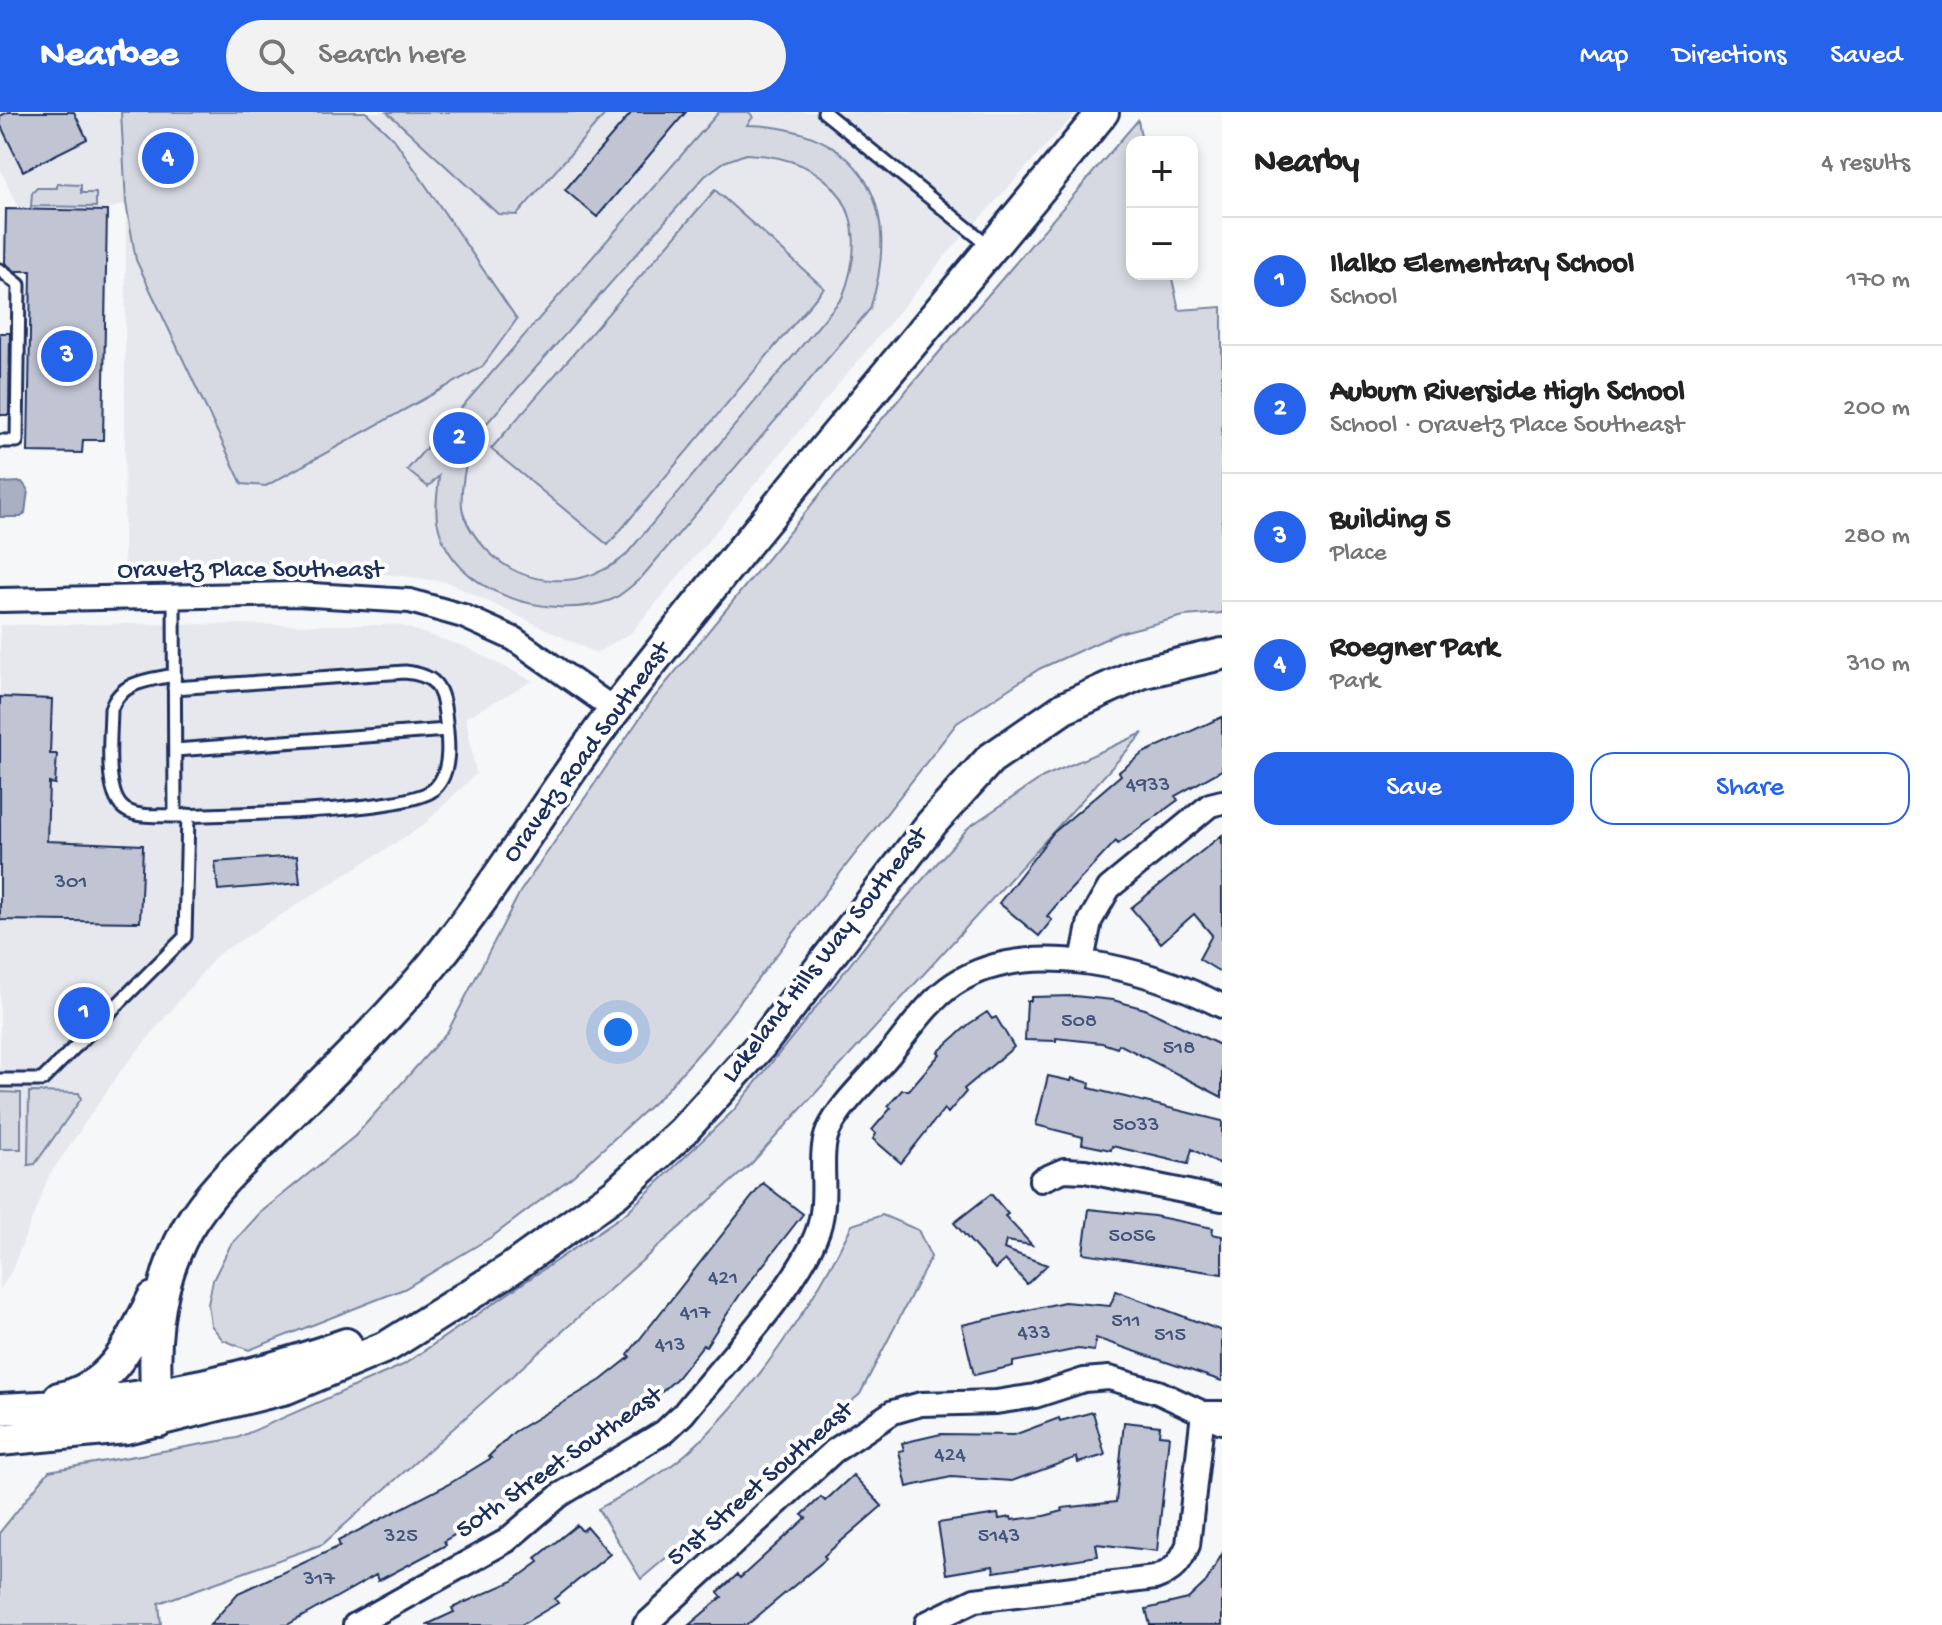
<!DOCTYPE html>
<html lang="en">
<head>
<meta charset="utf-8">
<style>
  body { margin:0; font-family:"Gochi Hand",sans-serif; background:#f2f2f2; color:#222 }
  .controls { position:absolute; right:24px; top:24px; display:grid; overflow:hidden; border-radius:16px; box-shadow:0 4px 12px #0003 }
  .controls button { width:72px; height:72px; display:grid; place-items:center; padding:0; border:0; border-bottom:2px solid #e0e0e0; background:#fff; color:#222; font:40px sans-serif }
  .you { position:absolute; left:618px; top:920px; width:28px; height:28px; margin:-20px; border:6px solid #fff; border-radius:50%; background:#1a73e8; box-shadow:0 0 0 12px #1a73e833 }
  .badge { display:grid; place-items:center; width:52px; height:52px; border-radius:50%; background:#2563eb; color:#fff; font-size:26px; font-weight:700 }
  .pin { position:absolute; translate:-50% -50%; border:4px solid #fff; box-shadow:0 2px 8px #0006 }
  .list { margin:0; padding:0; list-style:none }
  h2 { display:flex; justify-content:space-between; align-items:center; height:104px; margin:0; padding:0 32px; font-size:34px }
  h2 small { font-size:26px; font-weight:400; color:#767676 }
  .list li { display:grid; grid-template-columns:52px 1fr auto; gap:24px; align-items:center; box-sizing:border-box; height:128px; padding:0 32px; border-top:2px solid #e0e0e0 }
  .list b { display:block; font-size:30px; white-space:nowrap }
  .list p { margin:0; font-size:26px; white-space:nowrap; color:#767676 }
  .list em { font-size:26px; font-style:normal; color:#767676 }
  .actions { display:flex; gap:16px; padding:24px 32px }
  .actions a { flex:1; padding:18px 0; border:2px solid #2563eb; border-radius:24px; text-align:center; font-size:28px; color:#2563eb }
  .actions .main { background:#2563eb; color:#fff }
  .icon { flex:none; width:44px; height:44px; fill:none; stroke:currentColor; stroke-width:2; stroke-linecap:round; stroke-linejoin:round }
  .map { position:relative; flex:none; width:1222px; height:1513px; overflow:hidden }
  header { display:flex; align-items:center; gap:48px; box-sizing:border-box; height:112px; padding:0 40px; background:#2563eb; color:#fff }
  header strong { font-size:38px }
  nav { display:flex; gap:44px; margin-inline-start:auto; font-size:28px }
  .search { width:560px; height:72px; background:#f2f2f2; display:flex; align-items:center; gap:20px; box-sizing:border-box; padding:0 28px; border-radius:44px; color:#767676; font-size:30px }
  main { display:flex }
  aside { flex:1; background:#fff }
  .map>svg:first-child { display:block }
  .built { fill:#e6e8ee }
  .green { fill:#d6d9e2; stroke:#7884a0; stroke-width:2; fill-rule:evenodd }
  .water { fill:#a9b0c1; stroke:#707c99; stroke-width:2 }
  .building { fill:#c0c4d3; stroke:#1b2f5e; stroke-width:2 }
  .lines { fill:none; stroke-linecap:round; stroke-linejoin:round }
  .lane-casing { stroke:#1b2f5e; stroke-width:17 }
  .street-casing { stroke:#1b2f5e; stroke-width:28 }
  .secondary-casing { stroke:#1b2f5e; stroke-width:36 }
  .lane { stroke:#fff; stroke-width:11 }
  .street { stroke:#fff; stroke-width:22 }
  .secondary { stroke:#fff; stroke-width:30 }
  .labels { text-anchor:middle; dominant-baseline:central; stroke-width:8; stroke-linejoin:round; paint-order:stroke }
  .number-label { font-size:22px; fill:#44547b }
  .street-label { font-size:26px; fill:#1b2f5e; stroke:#fff }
</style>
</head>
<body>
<header>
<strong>Nearbee</strong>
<div class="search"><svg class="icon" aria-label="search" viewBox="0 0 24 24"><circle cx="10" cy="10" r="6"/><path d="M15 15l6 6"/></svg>Search here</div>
<nav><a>Map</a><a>Directions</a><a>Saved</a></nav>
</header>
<main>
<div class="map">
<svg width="1222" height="1513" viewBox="0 0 1222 1513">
  <rect width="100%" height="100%" fill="#f6f7f9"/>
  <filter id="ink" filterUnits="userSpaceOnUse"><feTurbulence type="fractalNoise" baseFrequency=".0125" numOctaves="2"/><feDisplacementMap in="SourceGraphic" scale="16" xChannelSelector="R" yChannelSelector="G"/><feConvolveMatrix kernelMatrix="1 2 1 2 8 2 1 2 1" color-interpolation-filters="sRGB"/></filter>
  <g filter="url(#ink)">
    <path class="built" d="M 0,0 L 121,0 L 126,90 L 298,0 L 1077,0 L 948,141 L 631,521 L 596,541 L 447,470 L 334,455 L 124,462 L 126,92 L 107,97 L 18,96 L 0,57 Z
      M 115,512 L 399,513 L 465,535 L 533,569 L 466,605 L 476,662 L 421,715 L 217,843 L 120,960 L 49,1064 L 11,1160 L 0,1177 L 0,513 Z"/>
    <path class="green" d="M 121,0 L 366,0 L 394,27 L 517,207 L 482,255 L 266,374 L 242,372 L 136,148 L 126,91 Z
      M 387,0 L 607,0 L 517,103 L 498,102 Z
      M 719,0 L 749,0 L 753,5 L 747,13 C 861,15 904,92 870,197 L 641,466 C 632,473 621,484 611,488 C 550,510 453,482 438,413 C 434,398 438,380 439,364 L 428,375 L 407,358 ZM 746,42 C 834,45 876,102 842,186 L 625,444 C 584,478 523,477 486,437 C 476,427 464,410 462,395 C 460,372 467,349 472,328 L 705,64 L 724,50 Z
      M 1138,8 L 1142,30 L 1132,30 L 1132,162 L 1171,162 L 1179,198 L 1222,195 L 1222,501 L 1184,504 L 1119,521 L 1039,557 L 957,611 L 708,931 L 662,983 L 573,1064 L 493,1124 L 404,1177 L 249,1238 L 223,1228 L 211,1213 L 208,1192 L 213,1168 L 230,1134 L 260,1101 L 355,1024 L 448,919 L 520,780 L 653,587 L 870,321 Z
      M 57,72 L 81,73 L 81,81 L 96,81 L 96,95 L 31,94 L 32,81 L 37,76 L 57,76 Z
      M 715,78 L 824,176 L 608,433 L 491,337 Z
      M 1143,621 L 751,1052 L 323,1432 L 159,1491 L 161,1513 L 0,1513 L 0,1420 L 49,1359 L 237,1326 L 403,1253 L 626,1101 L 733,999 L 872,825 L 969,715 L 1043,665 Z
      M 0,980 L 21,981 L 21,1037 L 0,1037 Z
      M 29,980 L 79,981 L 81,987 L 35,1052 L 28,1053 Z
      M 882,1103 L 918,1118 L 931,1145 L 860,1282 L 641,1467 L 598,1397 C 629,1380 661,1364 687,1341 C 751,1284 815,1190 852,1113 Z"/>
    <path class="water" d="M 22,370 L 28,378 L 25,401 L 21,405 L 0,405 L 0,371 Z"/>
    <path class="building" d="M 8,0 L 74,0 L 87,27 L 23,59 L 0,12 L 0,4 Z
      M 632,0 L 686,0 L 597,105 L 565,78 Z
      M 6,97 L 107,99 L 103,328 L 83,328 L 82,341 L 28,340 L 31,159 L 15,159 L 5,151 Z
      M 0,221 L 10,221 L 9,303 L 0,303 Z
      M 0,585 L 52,587 L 50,642 L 57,642 L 55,672 L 49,671 L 47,729 L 143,733 L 140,810 L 0,808 Z
      M 1222,605 L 1222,658 L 1175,684 L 1178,688 L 1118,732 L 1116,729 L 1059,790 L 1047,804 L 1052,808 L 1039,824 L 999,791 L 1053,721 L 1121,663 L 1119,660 L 1143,641 Z
      M 1222,723 L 1222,861 L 1199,847 L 1212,823 L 1194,802 L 1161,831 L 1131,796 Z
      M 297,744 L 300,771 L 218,778 L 215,750 Z
      M 1074,884 L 1113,888 L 1145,897 L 1222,934 L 1222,985 L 1119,932 L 1117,936 L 1102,931 L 1056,926 L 1056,929 L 1025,928 L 1027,889 L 1031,889 L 1031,885 Z
      M 987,900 L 992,907 L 996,905 L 1014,935 L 964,977 L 966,980 L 948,1001 L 944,997 L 901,1051 L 873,1027 L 876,1022 L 872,1018 L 891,996 L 888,994 L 902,978 L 909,978 L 940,942 L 938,940 L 969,912 Z
      M 1048,964 L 1071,969 L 1072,966 L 1090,971 L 1089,976 L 1222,1009 L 1222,1054 L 1192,1037 L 1188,1052 L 1112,1034 L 1111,1038 L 1082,1032 L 1083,1025 L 1036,1013 Z
      M 763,1071 L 803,1102 L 739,1184 L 706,1234 L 703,1233 L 677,1266 L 652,1289 L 587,1330 L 589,1334 L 536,1364 L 539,1368 L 509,1392 L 444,1429 L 446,1433 L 378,1469 L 376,1463 L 287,1513 L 210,1513 L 238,1481 L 340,1434 L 338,1429 L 449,1372 L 491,1346 L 489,1344 L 514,1320 L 601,1268 L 630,1245 L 628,1242 Z
      M 991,1082 L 1008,1102 L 1005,1104 L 1032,1133 L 1006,1129 L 1004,1137 L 1047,1153 L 1027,1172 L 1005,1148 L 995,1157 L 954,1111 Z
      M 1089,1097 L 1154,1104 L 1213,1116 L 1212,1122 L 1222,1124 L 1222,1162 L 1083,1141 Z
      M 1116,1179 L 1222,1219 L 1222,1269 L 1096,1226 L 1094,1239 L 1078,1237 L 1013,1250 L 1013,1254 L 974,1263 L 962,1213 L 1064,1190 L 1110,1194 Z
      M 1093,1300 L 1105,1343 L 1078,1351 L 1077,1345 L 1012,1369 L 951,1365 L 907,1375 L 899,1339 L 904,1338 L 902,1331 L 941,1322 L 1014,1323 L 1059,1306 L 1060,1309 Z
      M 1124,1310 L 1160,1314 L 1159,1323 L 1169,1324 L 1157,1439 L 1096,1432 L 1098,1444 L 994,1460 L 993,1454 L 946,1462 L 938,1411 L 998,1402 L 999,1407 L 1011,1405 L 1012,1408 L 1044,1404 L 1063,1399 L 1062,1396 L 1116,1390 Z
      M 853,1363 L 882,1394 L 824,1444 L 826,1447 L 747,1513 L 689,1513 L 722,1485 L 718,1480 L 737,1463 L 740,1466 L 806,1406 L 802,1403 L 821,1385 L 825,1389 Z
      M 577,1413 L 582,1419 L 587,1415 L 610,1442 L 555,1487 L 558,1491 L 521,1513 L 426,1513 L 454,1500 L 452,1496 L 513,1469 L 539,1450 L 536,1446 Z
      M 1222,1442 L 1222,1513 L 1150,1513 L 1146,1497 L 1188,1487 L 1206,1470 Z"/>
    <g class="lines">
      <defs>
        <path id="lane" d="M 824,0 L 992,136
          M 0,158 L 19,173 L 17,329 L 0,329
          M 174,485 L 175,704 C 218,702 409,701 434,677 C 453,660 448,625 445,602 C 442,573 434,563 405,560 L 174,576
          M 174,563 C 149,568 121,569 111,597 C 111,621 103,685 126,698 C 139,706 160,703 175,704
          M 175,638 L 447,618
          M 0,968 L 42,968 L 185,825 L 188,703"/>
        <path id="street" d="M 0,488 L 296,482 L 410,489 L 463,504 L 514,527 L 615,598
          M 1082,849 L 1090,809 L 1109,776 L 1210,693 L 1222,690
          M 1041,1068 L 1064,1058 L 1085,1059 L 1222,1087
          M 1222,1301 L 1203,1301 L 1222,1310
          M 355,1513 L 506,1429 L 560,1383 L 664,1320 L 684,1301 C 723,1252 791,1182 815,1126 C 832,1088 816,1047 828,1019 C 841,991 869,967 889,943 C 909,919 928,889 954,872 C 1029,823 1149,857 1222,894
          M 645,1513 L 834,1339 L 893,1300 L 921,1292 L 996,1290 L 1035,1284 L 1084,1268 L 1109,1266 L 1158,1280 L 1203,1301 L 1188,1433 C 1180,1451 1174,1459 1155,1466 L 975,1488 L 927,1511"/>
        <path id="secondary" d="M 59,1286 C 112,1276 131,1230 153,1186
          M 0,1297 C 120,1293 233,1273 346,1232
          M 159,1309 C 151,1243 154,1176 187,1117 C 210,1078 243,1049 275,1018 C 329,964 386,910 434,851 C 500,769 553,678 617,595 C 773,393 942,199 1103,0
          M 0,1328 L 126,1316 L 287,1276 L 388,1234 L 509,1158 L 616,1081 L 682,1020 L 760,934 L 932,711 L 990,647 L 1064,596 L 1141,561 L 1222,542"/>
      </defs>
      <use href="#lane" class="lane-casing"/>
      <use href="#street" class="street-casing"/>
      <use href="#secondary" class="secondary-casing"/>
      <use href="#lane" class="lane"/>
      <use href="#street" class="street"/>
      <use href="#secondary" class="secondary"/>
    </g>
  </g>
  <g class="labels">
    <g class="number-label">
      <text x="1148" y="674">4933</text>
      <text x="71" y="771">301</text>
      <text x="1079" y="910">508</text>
      <text x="1179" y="937">518</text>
      <text x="1136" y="1014">5033</text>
      <text x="1132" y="1125">5056</text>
      <text x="723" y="1167">421</text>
      <text x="695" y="1202">417</text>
      <text x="1126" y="1210">511</text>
      <text x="1034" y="1222">433</text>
      <text x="1170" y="1224">515</text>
      <text x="670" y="1234">413</text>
      <text x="950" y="1344">424</text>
      <text x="401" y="1425">325</text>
      <text x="999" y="1425">5143</text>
      <text x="319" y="1468">317</text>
    </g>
    <g class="street-label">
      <text x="250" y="459">Oravetz Place Southeast</text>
      <text transform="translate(588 641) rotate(-54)">Oravetz Road Southeast</text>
      <text transform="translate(826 844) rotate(-52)">Lakeland Hills Way Southeast</text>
      <text transform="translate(560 1352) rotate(-35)">50th Street Southeast</text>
      <text transform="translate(761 1373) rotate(-41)">51st Street Southeast</text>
    </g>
  </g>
</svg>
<div class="controls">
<button>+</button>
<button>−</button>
</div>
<div class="you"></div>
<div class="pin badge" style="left:84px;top:901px">1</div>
<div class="pin badge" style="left:459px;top:326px">2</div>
<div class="pin badge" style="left:67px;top:244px">3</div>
<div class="pin badge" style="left:168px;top:46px">4</div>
</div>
<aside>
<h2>Nearby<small>4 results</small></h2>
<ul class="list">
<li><span class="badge">1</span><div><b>Ilalko Elementary School</b><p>School</p></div><em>170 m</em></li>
<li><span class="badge">2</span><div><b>Auburn Riverside High School</b><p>School · Oravetz Place Southeast</p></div><em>200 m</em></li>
<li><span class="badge">3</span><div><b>Building 5</b><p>Place</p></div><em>280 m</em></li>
<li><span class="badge">4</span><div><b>Roegner Park</b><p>Park</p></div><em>310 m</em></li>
</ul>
<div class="actions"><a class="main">Save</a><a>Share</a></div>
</aside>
</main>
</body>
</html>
